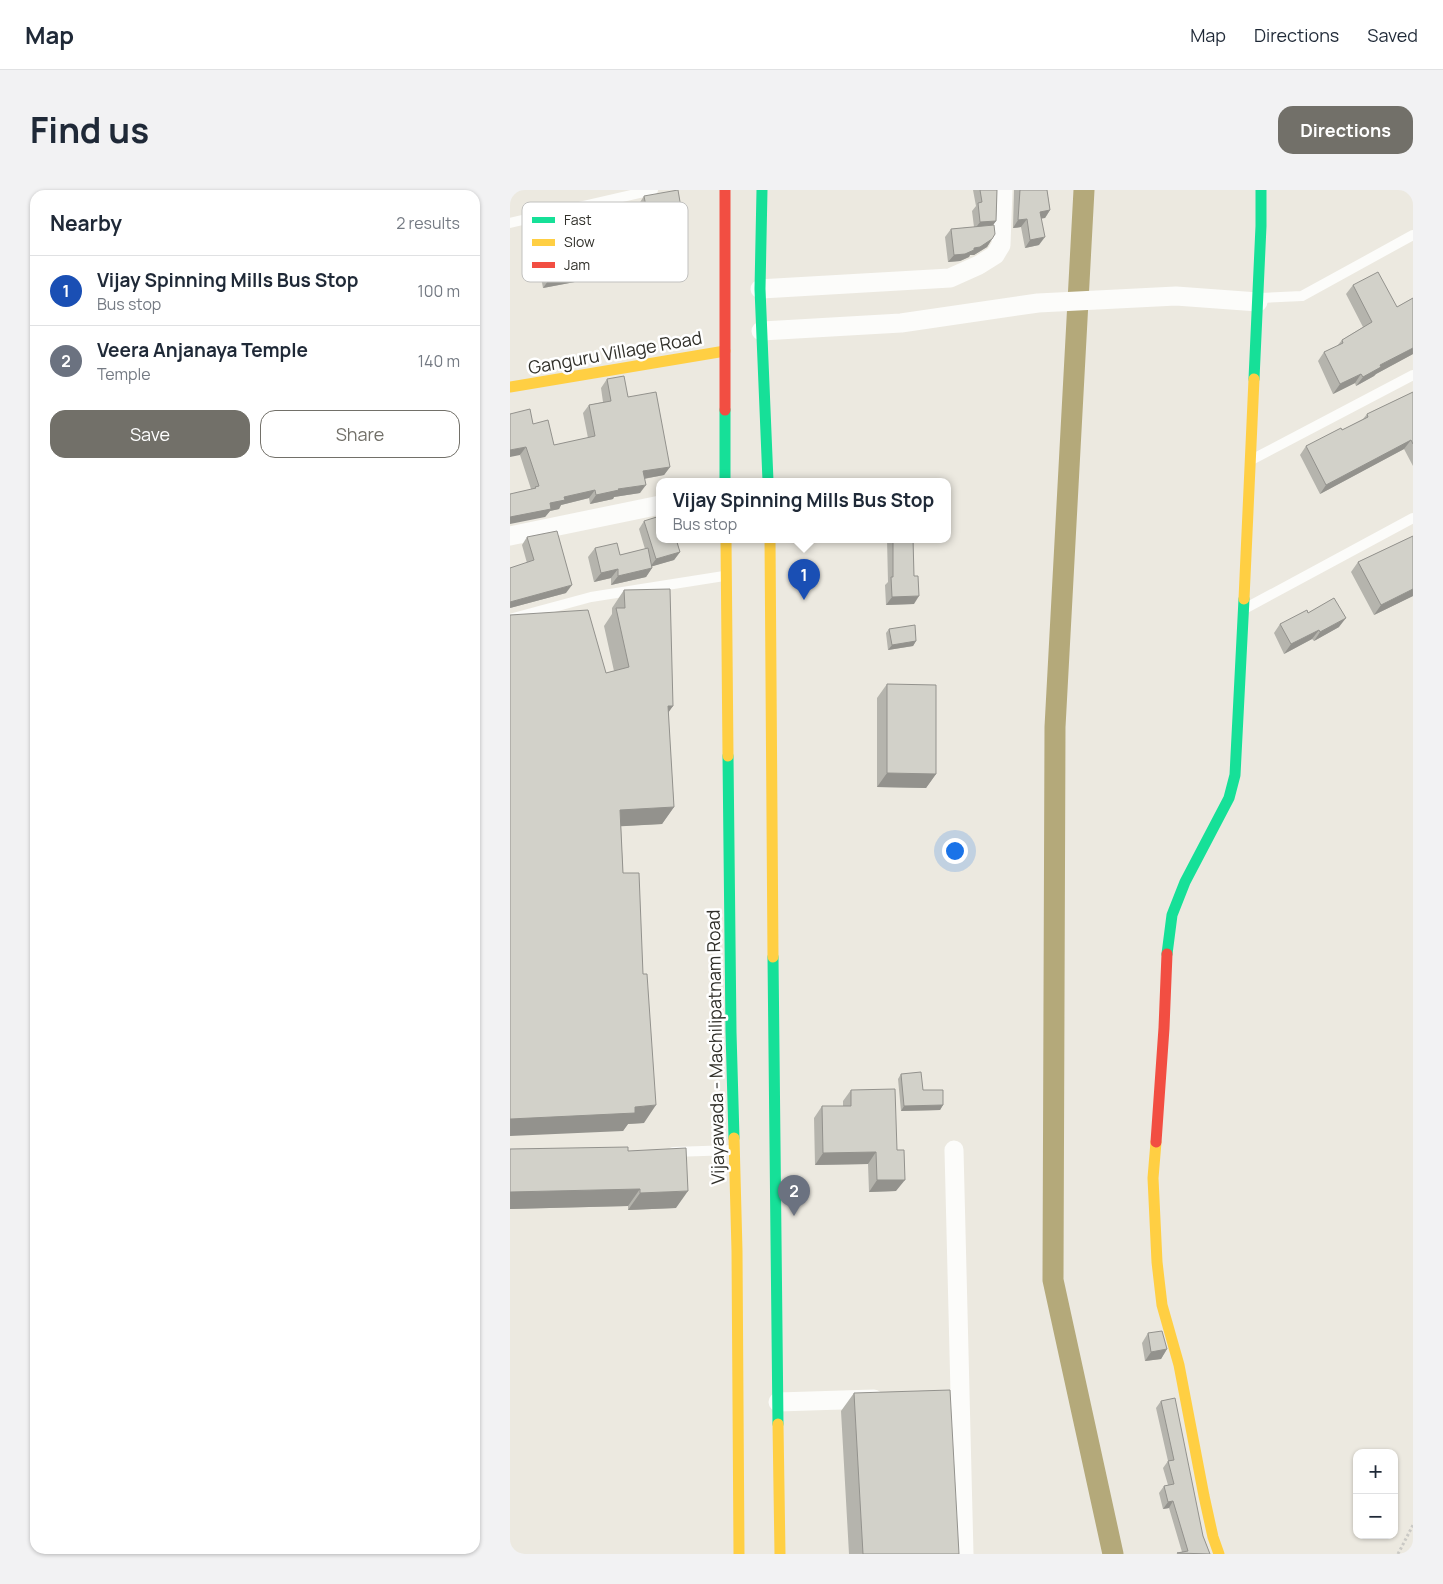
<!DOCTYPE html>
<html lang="en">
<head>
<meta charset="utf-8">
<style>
  body { margin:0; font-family:Manrope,sans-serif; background:#f2f2f3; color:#1f2937 }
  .controls { position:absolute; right:15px; bottom:15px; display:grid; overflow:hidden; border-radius:10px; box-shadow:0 1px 4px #0004 }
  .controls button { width:45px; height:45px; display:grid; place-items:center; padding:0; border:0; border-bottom:1px solid #e0e1e3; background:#fff; color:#1f2937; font:25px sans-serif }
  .you { position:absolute; left:444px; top:660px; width:18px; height:18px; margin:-12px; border:4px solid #fff; border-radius:50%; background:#1a73e8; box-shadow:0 0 0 8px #1a73e833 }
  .badge { display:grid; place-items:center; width:32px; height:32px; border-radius:50%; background:#727069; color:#fff; font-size:16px; font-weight:700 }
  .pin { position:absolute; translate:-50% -41px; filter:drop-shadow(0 1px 2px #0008) }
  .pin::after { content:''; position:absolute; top:26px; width:18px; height:15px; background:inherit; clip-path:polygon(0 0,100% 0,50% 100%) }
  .popup { position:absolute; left:146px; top:288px; width:295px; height:65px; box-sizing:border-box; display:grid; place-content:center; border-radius:10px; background:#fff; filter:drop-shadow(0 1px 4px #0005); font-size:16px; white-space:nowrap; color:#747a83 }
  .popup b { font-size:19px; color:#1f2937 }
  .popup::after { content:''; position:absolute; left:50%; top:100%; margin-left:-10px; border:10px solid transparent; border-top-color:#fff }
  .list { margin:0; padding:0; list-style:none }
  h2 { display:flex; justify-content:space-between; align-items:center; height:65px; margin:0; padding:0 20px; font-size:21px }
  h2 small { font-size:16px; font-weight:400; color:#747a83 }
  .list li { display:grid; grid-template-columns:32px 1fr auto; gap:15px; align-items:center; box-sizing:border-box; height:70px; padding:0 20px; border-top:1px solid #e0e1e3 }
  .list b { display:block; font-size:19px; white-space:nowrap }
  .list p { margin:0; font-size:16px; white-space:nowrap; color:#747a83 }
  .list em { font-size:16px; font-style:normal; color:#747a83 }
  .actions { display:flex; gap:10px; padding:15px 20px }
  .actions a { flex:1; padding:11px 0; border:1px solid #727069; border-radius:15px; text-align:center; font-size:18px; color:#727069 }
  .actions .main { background:#727069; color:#fff }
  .map { position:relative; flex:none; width:903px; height:1364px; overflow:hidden; border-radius:15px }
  header { display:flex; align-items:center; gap:30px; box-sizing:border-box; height:70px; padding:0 25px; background:#fff; border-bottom:1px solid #e0e1e3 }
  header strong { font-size:24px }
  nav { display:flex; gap:28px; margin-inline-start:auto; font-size:18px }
  .intro { display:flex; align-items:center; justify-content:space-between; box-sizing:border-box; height:120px; padding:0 30px }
  h1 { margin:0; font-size:35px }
  .button { padding:12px 22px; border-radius:15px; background:#727069; color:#fff; font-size:18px; font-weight:700 }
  main { display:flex; gap:30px; padding:0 30px }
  aside { flex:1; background:#fff; border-radius:15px; box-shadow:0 1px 4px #0004 }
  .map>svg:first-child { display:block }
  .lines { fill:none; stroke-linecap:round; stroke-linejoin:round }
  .canal { stroke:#b4a97a; stroke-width:21 }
  .path { stroke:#cac9c5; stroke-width:3; stroke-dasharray:2.5 2.5; stroke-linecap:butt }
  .lane { stroke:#fcfcfa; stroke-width:10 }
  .street { stroke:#fcfcfa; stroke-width:19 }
  .fast { stroke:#16e098; stroke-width:11 }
  .slow { stroke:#ffcf43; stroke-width:11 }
  .jam { stroke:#f24e42; stroke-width:11 }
  .wall { fill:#b5b4ad }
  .shaded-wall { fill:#93928d }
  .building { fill:#d2d1c9; stroke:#93928d }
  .labels { text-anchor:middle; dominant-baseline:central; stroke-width:5; stroke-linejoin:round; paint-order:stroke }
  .street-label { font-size:18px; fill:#302f29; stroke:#fff }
  .key { fill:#fff; stroke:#c1c1bf; stroke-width:1 }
  .key-label { font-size:14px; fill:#302f29 }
</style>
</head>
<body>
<header>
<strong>Map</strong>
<nav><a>Map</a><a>Directions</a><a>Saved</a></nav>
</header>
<div class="intro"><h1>Find us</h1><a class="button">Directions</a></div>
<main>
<aside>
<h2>Nearby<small>2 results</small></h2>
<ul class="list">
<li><span class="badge" style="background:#1a4fb4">1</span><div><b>Vijay Spinning Mills Bus Stop</b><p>Bus stop</p></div><em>100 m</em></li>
<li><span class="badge" style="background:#6b7280">2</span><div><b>Veera Anjanaya Temple</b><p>Temple</p></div><em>140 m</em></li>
</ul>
<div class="actions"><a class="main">Save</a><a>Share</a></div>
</aside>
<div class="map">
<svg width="903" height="1364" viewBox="0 0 903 1364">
  <rect width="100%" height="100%" fill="#ece9e0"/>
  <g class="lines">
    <path class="canal" d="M 574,0 L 545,537 L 543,1090 L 603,1364"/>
    <path class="path" d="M 888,1364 L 903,1335"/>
    <path class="lane" d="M 0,33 L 143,0
      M 749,108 L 792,106 L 903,45
      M 743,269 L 903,185
      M 736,418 L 903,328
      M 0,429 L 81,407 L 214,386
      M 163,962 L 223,960"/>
    <path class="street" d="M 250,99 L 440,88 L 469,75 L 485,65 L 491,55 L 493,0
      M 251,141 L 391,133 L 528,113 L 666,106 L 748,112
      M 0,346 L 150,315
      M 444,960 L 454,1364
      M 268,1212 L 364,1209"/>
    <path class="fast" d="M 252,0 L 250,99 L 258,291
      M 744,189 L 751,36 L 751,0
      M 215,220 L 215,291
      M 218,566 L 221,842 L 224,948
      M 657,764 L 662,725 L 675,692 L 719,608 L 725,585 L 734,409
      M 263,767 L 268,1234"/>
    <path class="slow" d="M 0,197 L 215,161
      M 216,349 L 218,566
      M 260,349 L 263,767
      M 734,409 L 744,189
      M 224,948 L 227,1061 L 229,1364
      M 646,952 L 643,988 L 647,1072 L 652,1115 L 669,1175 L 694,1306 L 703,1347 L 709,1364
      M 268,1234 L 270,1364"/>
    <path class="jam" d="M 215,0 L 215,220
      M 646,952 L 654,838 L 657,764"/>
  </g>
  <path class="wall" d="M 463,0 L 487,0 L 486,31 L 483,35 L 482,49 L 477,57 L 464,65 L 460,65 L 459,67 L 450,71 L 438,72 L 435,47 L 441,39 L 464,37 L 462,21 L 466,16 Z
    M 504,0 L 537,0 L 540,20 L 535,28 L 531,28 L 529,55 L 515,58 L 511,37 L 503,38 Z
    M 134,6 L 167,67 L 134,73 L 125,20 Z
    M 33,31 L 70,91 L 33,98 L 23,44 Z
    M 843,95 L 887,117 L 903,108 L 903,164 L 866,184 L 864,186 L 846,196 L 845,193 L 823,204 L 808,171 L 814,162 L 827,156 L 832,150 L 853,137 L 836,104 Z
    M 97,189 L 118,207 L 160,277 L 154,285 L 134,289 L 130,303 L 104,307 L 103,309 L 80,314 L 79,308 L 51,315 L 49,319 L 40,321 L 35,327 L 21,299 L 10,265 L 23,234 L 44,255 L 78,248 L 73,223 L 79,215 L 93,212 L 91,198 Z
    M 903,202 L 903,276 L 894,259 L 810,304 L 790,265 L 796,256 L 832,240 L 853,229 L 857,224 Z
    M 134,331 L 166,349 L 170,362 L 164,370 L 142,376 L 142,378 L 136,387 L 101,395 L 101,388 L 84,392 L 78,367 L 85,358 L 110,365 L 135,359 L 129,339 Z
    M 903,346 L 903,406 L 864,425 L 841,382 L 848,372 Z
    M 17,347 L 56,403 L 0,418 L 0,378 L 17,373 L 12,355 Z
    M 377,349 L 403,349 L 404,414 L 376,415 L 375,395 L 378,392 Z
    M 114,400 L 163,516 L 158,522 L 164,617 L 152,634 L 111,636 L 113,683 L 134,933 L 118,934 L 113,941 L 96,483 L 104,481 L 94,436 L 102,424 L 102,418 Z
    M 798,423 L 829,437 L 804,451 L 802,449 L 774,464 L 764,443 L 770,434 Z
    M 379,439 L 406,451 L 403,456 L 378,460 L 376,443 Z
    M 377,494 L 426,584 L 416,598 L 367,597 L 367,508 Z
    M 391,884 L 433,915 L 430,920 L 391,921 L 388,889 Z
    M 341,900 L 386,1001 L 359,1002 L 358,974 L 305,975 L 304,928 L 312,916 L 333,916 L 333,911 Z
    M 0,959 L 118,961 L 166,1018 L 118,1020 L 118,1016 L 0,1019 Z
    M 638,1143 L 657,1159 L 651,1169 L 635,1171 L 632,1153 Z
    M 344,1203 L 449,1364 L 339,1364 L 331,1221 Z
    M 651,1211 L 693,1346 L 700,1364 L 666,1364 L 672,1362 L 659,1318 L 653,1319 L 649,1303 L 654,1296 L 658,1295 L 653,1278 L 658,1271 L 646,1218 Z"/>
  <path class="shaded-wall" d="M 540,20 L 535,28 L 524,30 L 530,22 Z
    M 517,29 L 511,37 L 503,38 L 508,30 Z
    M 486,31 L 480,39 L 464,40 L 470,32 Z
    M 535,47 L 529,55 L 515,58 L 520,50 Z
    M 482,49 L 477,57 L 464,65 L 460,65 L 459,67 L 450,71 L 438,72 L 444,65 L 464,58 Z
    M 177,53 L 167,67 L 134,73 L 144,59 Z
    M 79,77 L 70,91 L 33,98 L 43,84 Z
    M 903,158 L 903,164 L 866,184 L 864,186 L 846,196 L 853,187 L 870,175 Z
    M 851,184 L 845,193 L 823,204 L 830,194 Z
    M 901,250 L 894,259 L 810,304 L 816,295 Z
    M 16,257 L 10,265 L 0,267 L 0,260 Z
    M 160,277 L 154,285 L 127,290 L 133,281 Z
    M 136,295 L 130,303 L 104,307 L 103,309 L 80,314 L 86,305 L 108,299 Z
    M 85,300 L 79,308 L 51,315 L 49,319 L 40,321 L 35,327 L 0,334 L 0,327 L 40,313 L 54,307 Z
    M 170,362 L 164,370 L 140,377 L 146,369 Z
    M 142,378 L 136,387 L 101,395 L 108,386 Z
    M 108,379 L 101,388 L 84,392 L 91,383 Z
    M 62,395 L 56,403 L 0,418 L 0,412 Z
    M 903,399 L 903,406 L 864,425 L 871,415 Z
    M 409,406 L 404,414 L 376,415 L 382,407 Z
    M 836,428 L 829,437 L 804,451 L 810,442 Z
    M 809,440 L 802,449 L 774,464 L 781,454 Z
    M 406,451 L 403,456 L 378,460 L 382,455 Z
    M 158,516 L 163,516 L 151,533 Z
    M 377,583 L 426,584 L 416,598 L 367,597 Z
    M 164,617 L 152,634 L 98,637 L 110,620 Z
    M 146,915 L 134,933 L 118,934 L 113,941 L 0,946 L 0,929 Z
    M 433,915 L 430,920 L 391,921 L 394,916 Z
    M 366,962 L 358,974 L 305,975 L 313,963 Z
    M 367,990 L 395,990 L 386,1001 L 359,1002 Z
    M 130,999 L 118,1016 L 0,1019 L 0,1002 Z
    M 178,1001 L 166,1018 L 118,1020 L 130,1003 Z
    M 657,1159 L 651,1169 L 635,1171 L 641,1162 Z
    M 663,1311 L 659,1318 L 653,1319 L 658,1312 Z"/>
  <path class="building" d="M 168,0 L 177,53 L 144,59 L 134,6 Z
    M 470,0 L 487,0 L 486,31 L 470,32 L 468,13 L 472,12 Z
    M 510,0 L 537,0 L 540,20 L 530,22 L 535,47 L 520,50 L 517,29 L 508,30 Z
    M 69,24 L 79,77 L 43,84 L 33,31 Z
    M 484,35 L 485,44 L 482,49 L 470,57 L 464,58 L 464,60 L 455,64 L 444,65 L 441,39 Z
    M 868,82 L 887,117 L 903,108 L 903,158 L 870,175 L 871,177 L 853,187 L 851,184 L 830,194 L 814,162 L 833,153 L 832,150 L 862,132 L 843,95 Z
    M 114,186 L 118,207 L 146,202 L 160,277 L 133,281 L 136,295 L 108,299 L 109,300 L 86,305 L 85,300 L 54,307 L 55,310 L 40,313 L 41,319 L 0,327 L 0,304 L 26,298 L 25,297 L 29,296 L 16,257 L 0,260 L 0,224 L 20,219 L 23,234 L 38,230 L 44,255 L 85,246 L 79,215 L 101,211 L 97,189 Z
    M 903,202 L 903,254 L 901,250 L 816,295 L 796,256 L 831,238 L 832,240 L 858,227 L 857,224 Z
    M 150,326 L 150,349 L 166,349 L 170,362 L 146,369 L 134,331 Z
    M 47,341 L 62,395 L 0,412 L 0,378 L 24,370 L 17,347 Z
    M 903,346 L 903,399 L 871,415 L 848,372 Z
    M 383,349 L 403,349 L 404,386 L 408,386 L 409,406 L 382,407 L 381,387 L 383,387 Z
    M 107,353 L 110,365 L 138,358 L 142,378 L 108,386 L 108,379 L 91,383 L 85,358 Z
    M 160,399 L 163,516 L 158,516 L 164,617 L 110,620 L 113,683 L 129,683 L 133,784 L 137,784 L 146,915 L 125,917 L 125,923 L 0,929 L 0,425 L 78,420 L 96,483 L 119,477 L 106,418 L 115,418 L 114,400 Z
    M 824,408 L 836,428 L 810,442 L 809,440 L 781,454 L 770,434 L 797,420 L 798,423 Z
    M 405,435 L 406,451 L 382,455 L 379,439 Z
    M 377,494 L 426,495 L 426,584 L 377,583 Z
    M 411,882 L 413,900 L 433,900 L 433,915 L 394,916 L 391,884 Z
    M 385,899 L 387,960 L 394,960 L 395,990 L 367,990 L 366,962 L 313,963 L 312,916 L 341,916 L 341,900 Z
    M 118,957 L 118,961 L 176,958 L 178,1001 L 130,1003 L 130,999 L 0,1002 L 0,959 Z
    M 652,1141 L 657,1159 L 641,1162 L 638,1143 Z
    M 440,1200 L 449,1364 L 353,1364 L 344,1203 Z
    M 665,1208 L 693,1346 L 700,1364 L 667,1363 L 678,1361 L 663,1311 L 658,1312 L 654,1296 L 664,1294 L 658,1271 L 664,1270 L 651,1211 Z"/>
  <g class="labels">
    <g class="street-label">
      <text transform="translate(105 162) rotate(-10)">Ganguru Village Road</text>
      <text transform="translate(205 857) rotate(-91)">Vijayawada - Machilipatnam Road</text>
    </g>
  </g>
  <rect x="12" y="12" width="166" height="80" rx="8" class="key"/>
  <rect x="22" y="27" width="23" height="6" fill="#16e098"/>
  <rect x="22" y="49" width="23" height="7" fill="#ffcf43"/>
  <rect x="22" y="72" width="23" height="6" fill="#f24e42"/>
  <g class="key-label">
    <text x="54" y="35">Fast</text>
    <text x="54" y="57">Slow</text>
    <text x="54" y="80">Jam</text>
  </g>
</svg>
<div class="controls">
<button>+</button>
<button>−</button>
</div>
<div class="you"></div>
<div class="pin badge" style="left:294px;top:410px;background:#1a4fb4">1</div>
<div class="popup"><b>Vijay Spinning Mills Bus Stop</b>Bus stop</div>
<div class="pin badge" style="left:284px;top:1026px;background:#6b7280">2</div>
</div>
</main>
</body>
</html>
